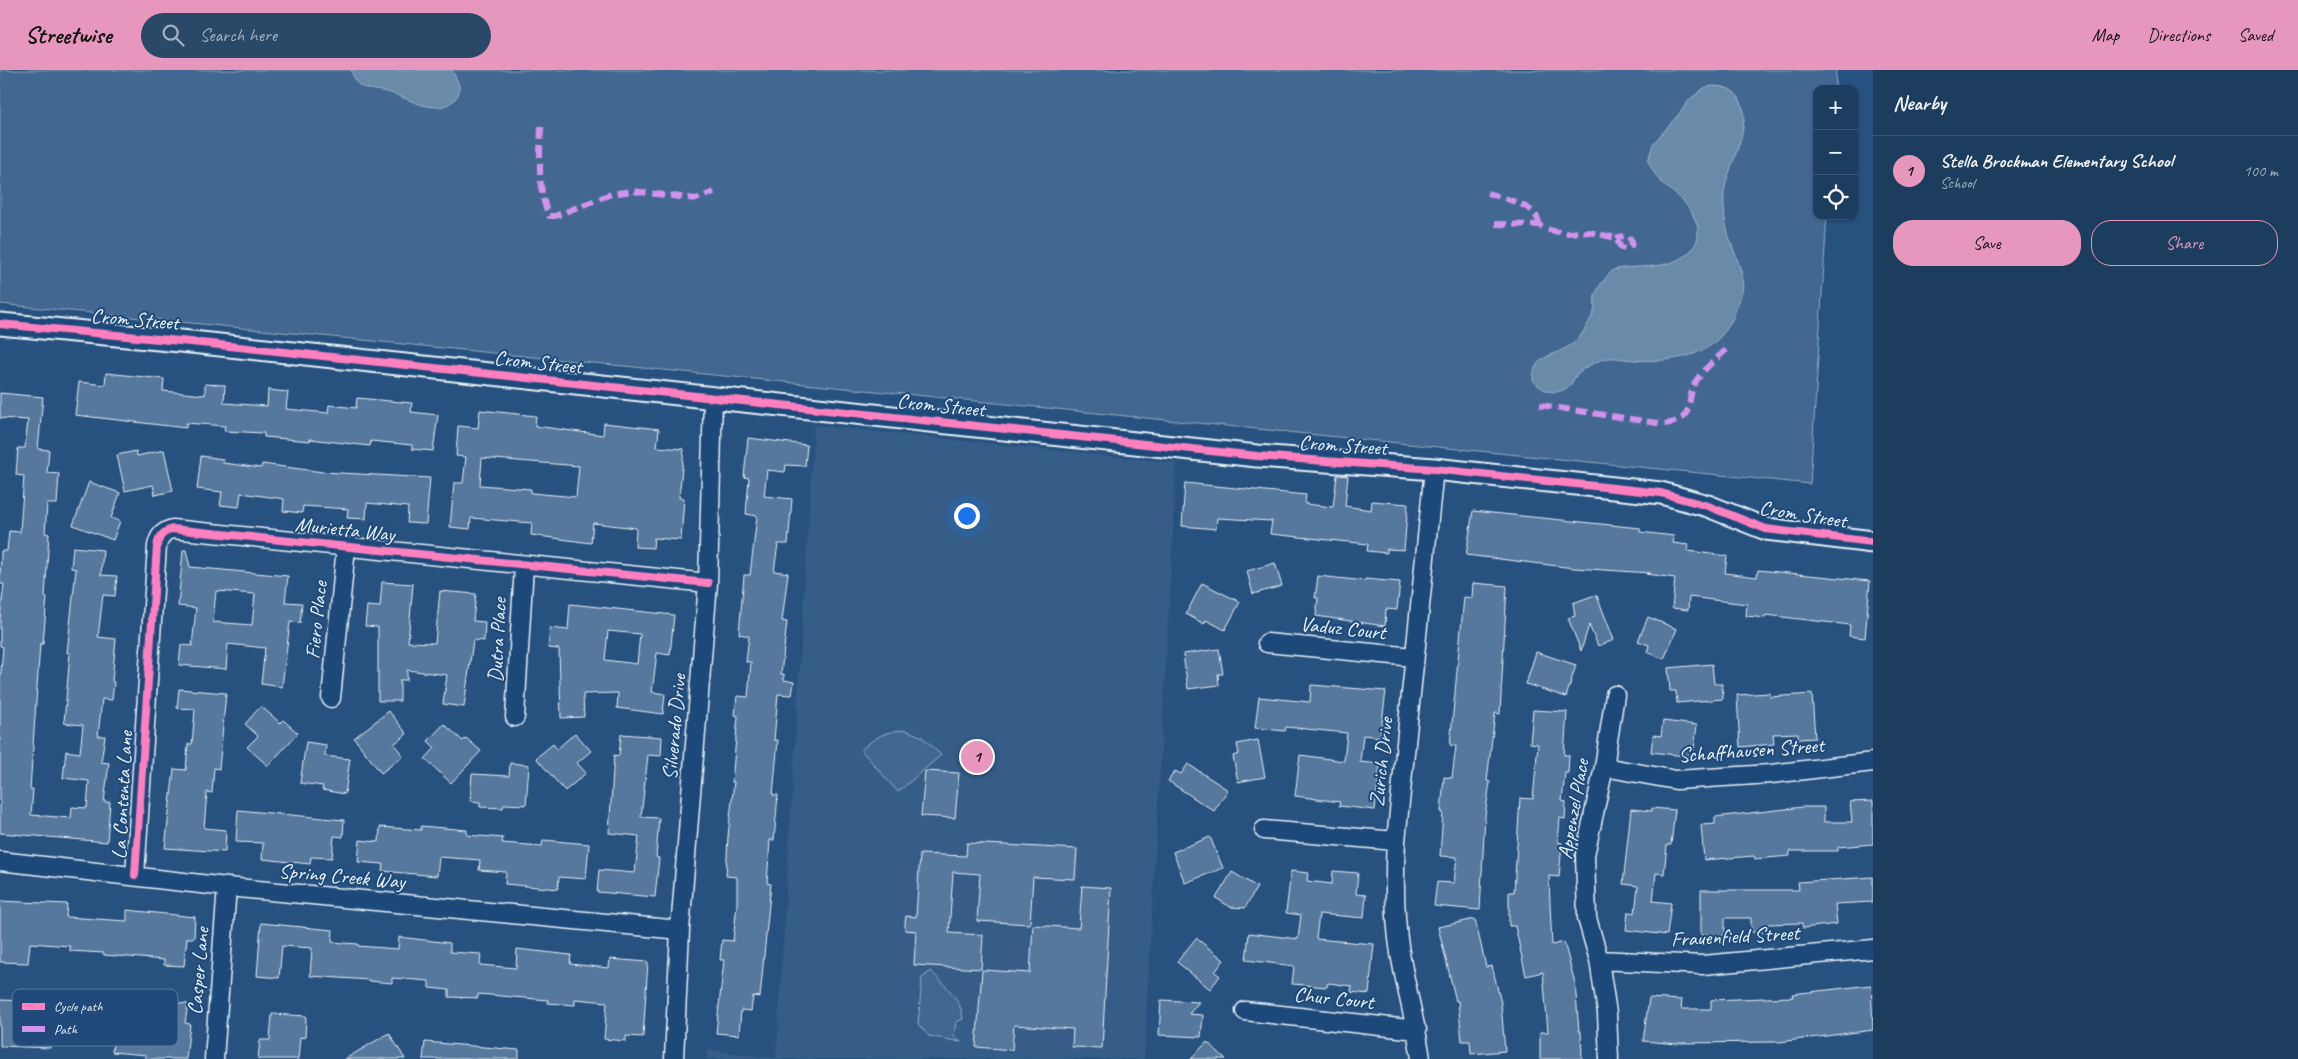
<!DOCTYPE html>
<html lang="en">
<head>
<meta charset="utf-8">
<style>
  body { margin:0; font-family:Caveat,sans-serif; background:#2a4868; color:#f1f3f6 }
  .controls { position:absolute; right:15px; top:15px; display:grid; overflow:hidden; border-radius:10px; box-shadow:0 1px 4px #0004 }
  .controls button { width:45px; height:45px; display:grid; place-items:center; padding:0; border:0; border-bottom:1px solid #3b5674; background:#1d3d5f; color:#f1f3f6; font:25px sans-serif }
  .you { position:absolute; left:966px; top:445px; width:18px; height:18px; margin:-12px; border:4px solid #fff; border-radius:50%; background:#1a73e8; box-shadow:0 0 0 8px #1a73e833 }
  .badge { display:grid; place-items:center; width:32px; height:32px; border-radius:50%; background:#e797bd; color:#111; font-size:16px; font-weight:700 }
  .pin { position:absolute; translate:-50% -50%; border:2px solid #fff; box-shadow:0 1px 5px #0006 }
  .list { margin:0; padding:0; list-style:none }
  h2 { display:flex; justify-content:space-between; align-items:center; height:65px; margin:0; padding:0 20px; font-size:21px }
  h2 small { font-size:16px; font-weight:400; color:#a0aebd }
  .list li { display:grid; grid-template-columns:32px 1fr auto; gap:15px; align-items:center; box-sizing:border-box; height:70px; padding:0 20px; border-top:1px solid #3b5674 }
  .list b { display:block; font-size:19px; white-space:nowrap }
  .list p { margin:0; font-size:16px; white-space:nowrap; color:#a0aebd }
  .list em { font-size:16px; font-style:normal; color:#a0aebd }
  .actions { display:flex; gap:10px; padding:15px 20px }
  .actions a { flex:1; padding:11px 0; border:1px solid #e797bd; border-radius:20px; text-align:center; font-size:18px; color:#e797bd }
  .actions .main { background:#e797bd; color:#111 }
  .icon { flex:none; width:28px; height:28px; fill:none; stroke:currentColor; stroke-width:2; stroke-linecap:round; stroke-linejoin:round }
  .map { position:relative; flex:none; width:1873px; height:989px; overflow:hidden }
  header { display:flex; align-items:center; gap:30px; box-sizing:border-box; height:70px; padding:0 25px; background:#e797bd; color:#111 }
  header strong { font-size:24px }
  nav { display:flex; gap:28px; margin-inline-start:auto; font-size:18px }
  .search { width:350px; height:45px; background:#2a4868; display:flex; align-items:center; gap:12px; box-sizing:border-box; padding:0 18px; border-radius:28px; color:#a0aebd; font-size:19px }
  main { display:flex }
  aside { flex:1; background:#1d3d5f }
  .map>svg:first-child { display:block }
  .built { fill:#355d88 }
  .green { fill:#436891; stroke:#96acc4 }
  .water { fill:#6b8aaa; stroke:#9db3c9 }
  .building { fill:#57789d; stroke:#e8f1f8; fill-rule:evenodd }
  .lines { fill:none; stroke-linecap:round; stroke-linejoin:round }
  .minor-casing { stroke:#e8f1f8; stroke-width:21 }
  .tertiary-casing { stroke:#e8f1f8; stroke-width:25 }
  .minor { stroke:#1f4a7a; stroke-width:18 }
  .tertiary { stroke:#1f4a7a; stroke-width:21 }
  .quiet { stroke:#d193ec; stroke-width:6; stroke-dasharray:12 6; stroke-linecap:butt }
  .cycleway-casing { stroke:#1f4a7a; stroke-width:11 }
  .cycleway { stroke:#ff80c0; stroke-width:8 }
  .labels { text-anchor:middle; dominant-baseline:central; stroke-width:4; stroke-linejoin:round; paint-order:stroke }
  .street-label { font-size:21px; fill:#e8f1f8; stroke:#1f4a7a }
  .key { fill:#1f4a7a; stroke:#5b7ca0; stroke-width:1 }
  .key-label { font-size:14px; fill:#e8f1f8 }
</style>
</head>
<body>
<header>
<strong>Streetwise</strong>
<div class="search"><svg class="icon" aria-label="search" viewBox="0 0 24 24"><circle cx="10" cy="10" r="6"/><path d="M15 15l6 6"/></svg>Search here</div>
<nav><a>Map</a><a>Directions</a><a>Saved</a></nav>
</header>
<main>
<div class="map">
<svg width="1873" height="989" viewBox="0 0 1873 989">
  <rect width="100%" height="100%" fill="#27517f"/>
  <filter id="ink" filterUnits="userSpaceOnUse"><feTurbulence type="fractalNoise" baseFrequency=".02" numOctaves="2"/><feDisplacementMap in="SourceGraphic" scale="10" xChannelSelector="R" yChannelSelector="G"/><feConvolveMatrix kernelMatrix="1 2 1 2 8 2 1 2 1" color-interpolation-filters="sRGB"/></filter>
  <g filter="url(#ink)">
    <path class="built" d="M 814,355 L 1177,393 L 1144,989 L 707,989 L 707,980 L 776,988 Z"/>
    <path class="green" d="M 0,0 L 1836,0 L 1835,19 L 1817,19 L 1817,146 L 1827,146 L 1810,414 L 0,234 Z
      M 905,660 L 921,666 L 941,685 L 898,722 L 861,680 C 875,667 885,661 905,660 Z
      M 931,901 C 944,915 961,928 963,949 L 956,952 L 954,966 L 961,972 L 929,966 L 918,954 L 922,908 Z"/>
    <path class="water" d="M 351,0 L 452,0 C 457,11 465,21 453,31 C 435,46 410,29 391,23 C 382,20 370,21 361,16 C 355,13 353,6 351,0 Z
      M 1713,16 C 1727,16 1738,21 1742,35 C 1751,61 1727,97 1724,123 C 1723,137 1725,154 1729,167 C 1734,184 1746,204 1742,222 C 1741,226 1739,229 1738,233 C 1734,247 1729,258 1718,269 C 1699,289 1662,292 1636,290 C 1622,290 1610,284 1596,292 C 1590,295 1582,299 1577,304 C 1575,307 1573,311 1571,314 C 1559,327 1543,323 1533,310 C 1533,281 1560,288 1578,269 C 1584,261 1593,247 1595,238 C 1595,234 1594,230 1595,226 C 1598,216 1606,207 1613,200 C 1631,195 1652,199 1670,193 C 1705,181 1705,156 1683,131 C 1676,124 1667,118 1660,111 C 1655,105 1651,97 1648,91 L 1653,74 L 1679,44 L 1690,29 L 1704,18 Z"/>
    <path class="building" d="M 106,303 L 164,309 L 163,321 L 205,325 L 205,314 L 225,315 L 224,333 L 267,336 L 268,320 L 288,322 L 286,339 L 328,343 L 329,335 L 356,338 L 357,328 L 412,333 L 411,342 L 438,345 L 433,381 L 412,379 L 412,375 L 371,371 L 370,376 L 310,369 L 310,371 L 264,367 L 264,363 L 224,361 L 225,356 L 186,353 L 186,358 L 75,345 L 79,312 L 105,315 Z
      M 0,323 L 43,327 L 38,379 L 49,380 L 47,403 L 59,404 L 57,434 L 47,434 L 45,463 L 49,464 L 45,527 L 47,527 L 43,574 L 40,574 L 30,719 L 33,719 L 31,745 L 71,748 L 72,737 L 87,738 L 89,711 L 63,708 L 66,681 L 80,683 L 83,655 L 64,653 L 70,583 L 67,583 L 76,499 L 71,498 L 73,477 L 103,480 L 101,505 L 117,506 L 115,526 L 103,525 L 98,567 L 116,569 L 112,611 L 114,612 L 112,630 L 102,629 L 98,666 L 105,666 L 101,692 L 109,693 L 104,732 L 110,732 L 107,772 L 0,763 L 0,613 L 3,577 L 0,576 L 0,548 L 4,514 L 0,514 L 1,481 L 7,481 L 9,461 L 20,462 L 24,406 L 16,405 L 18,378 L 25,378 L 28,350 L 0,348 Z
      M 480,340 L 536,346 L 535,356 L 603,365 L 604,353 L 659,359 L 657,377 L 684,379 L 679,428 L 684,428 L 681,470 L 654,468 L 653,478 L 635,477 L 636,458 L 593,453 L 591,473 L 531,465 L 532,453 L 471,448 L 470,459 L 450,457 L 454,413 L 463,413 L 466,387 L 456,386 L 458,356 L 478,358 ZM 482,388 L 579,396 L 576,427 L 531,423 L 531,419 L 480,415 Z
      M 748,368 L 807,375 L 805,396 L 786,395 L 785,402 L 767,400 L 764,426 L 792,429 L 788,474 L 778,474 L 774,501 L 788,503 L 782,551 L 787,552 L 781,604 L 784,604 L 784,610 L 794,612 L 792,625 L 778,624 L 774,670 L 778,670 L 773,725 L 778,725 L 774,770 L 770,770 L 767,813 L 771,814 L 760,927 L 753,926 L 751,941 L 741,940 L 739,965 L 716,963 L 724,890 L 720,890 L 722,870 L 733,871 L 737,834 L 737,807 L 726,806 L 728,766 L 734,712 L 732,712 L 738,646 L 735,645 L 737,626 L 748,627 L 751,592 L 746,592 L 749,566 L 739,564 L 744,505 L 750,505 L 757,446 L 746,444 L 749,408 L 744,407 Z
      M 164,380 L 173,421 L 155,425 L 153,415 L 125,421 L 117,385 L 136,381 L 137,386 Z
      M 201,386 L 223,389 L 223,393 L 261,398 L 262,394 L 323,402 L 430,408 L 426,454 L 407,453 L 408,437 L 367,433 L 366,449 L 347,448 L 348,439 L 303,436 L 302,443 L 283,441 L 284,429 L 241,423 L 239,437 L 220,435 L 222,422 L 197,419 Z
      M 1337,405 L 1348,406 L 1345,436 L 1371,440 L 1372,431 L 1408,434 L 1404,480 L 1387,479 L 1387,483 L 1367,481 L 1368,474 L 1270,464 L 1272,451 L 1217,448 L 1216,459 L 1182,456 L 1185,413 L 1306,425 L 1305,434 L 1333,437 Z
      M 89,412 L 120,423 L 111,448 L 120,451 L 113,470 L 73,455 Z
      M 1473,441 L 1640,458 L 1640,462 L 1674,466 L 1673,473 L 1689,475 L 1688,481 L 1727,486 L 1725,503 L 1757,507 L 1758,500 L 1870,511 L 1865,568 L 1849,566 L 1850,555 L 1766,545 L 1765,548 L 1746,546 L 1747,534 L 1689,527 L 1688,540 L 1672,538 L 1675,508 L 1646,504 L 1650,503 L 1574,498 L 1466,485 Z
      M 183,480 L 186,480 L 190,497 L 288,506 L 285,532 L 302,533 L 300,553 L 290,552 L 282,617 L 261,614 L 265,578 L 228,574 L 226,599 L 179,595 L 181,575 L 192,576 L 196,538 L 178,536 ZM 216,521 L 255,524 L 252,555 L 213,552 Z
      M 1275,493 L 1282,516 L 1253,524 L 1247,501 Z
      M 1318,506 L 1365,511 L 1365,509 L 1400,512 L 1397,540 L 1386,539 L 1385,556 L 1316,546 L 1318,528 L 1315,528 Z
      M 382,512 L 413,514 L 408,572 L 435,573 L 440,521 L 476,524 L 473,551 L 485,552 L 484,571 L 473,570 L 464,637 L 443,634 L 447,605 L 407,600 L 407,610 L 400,610 L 400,631 L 378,631 L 378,557 L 365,556 L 367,536 L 380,537 Z
      M 1202,513 L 1240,532 L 1225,560 L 1206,550 L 1204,554 L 1186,544 Z
      M 1473,513 L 1507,516 L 1500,644 L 1495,643 L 1487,711 L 1490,712 L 1485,746 L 1480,840 L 1434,836 L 1437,812 L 1454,813 L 1457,787 L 1440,786 L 1443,742 L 1441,742 L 1444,707 L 1452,708 L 1456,676 L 1450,675 L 1464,527 L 1472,528 Z
      M 1592,526 L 1597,526 L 1614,570 L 1598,576 L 1589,555 L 1581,581 L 1568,548 L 1575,546 L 1573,533 Z
      M 570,534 L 674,545 L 670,585 L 657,583 L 652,622 L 665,624 L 663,644 L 617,638 L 618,623 L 583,624 L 584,647 L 561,648 L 559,579 L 548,578 L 550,558 L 568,560 ZM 608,561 L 640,564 L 637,594 L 605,590 Z
      M 1648,547 L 1677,559 L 1664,589 L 1647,582 L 1649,575 L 1638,571 Z
      M 1219,579 L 1223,604 L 1218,604 L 1219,615 L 1188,619 L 1183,584 Z
      M 1536,582 L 1576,595 L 1566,627 L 1526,614 Z
      M 1712,594 L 1714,614 L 1722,614 L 1723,629 L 1677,633 L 1676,621 L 1670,621 L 1668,598 Z
      M 1311,615 L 1386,621 L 1380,667 L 1363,665 L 1360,692 L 1380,694 L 1375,740 L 1339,736 L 1340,732 L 1295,726 L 1300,685 L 1344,691 L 1347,663 L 1286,657 L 1285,661 L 1255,658 L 1259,627 L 1310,632 Z
      M 179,619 L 226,623 L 219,699 L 214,698 L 212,723 L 207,722 L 204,758 L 226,760 L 225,782 L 165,778 L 174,699 L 186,700 L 188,674 L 192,674 L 195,639 L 177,638 Z
      M 1770,623 L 1770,627 L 1812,624 L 1815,668 L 1798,669 L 1798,663 L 1773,664 L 1774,674 L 1740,677 L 1737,625 Z
      M 261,636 L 280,653 L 283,650 L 298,663 L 268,696 L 247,677 L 258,666 L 245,654 Z
      M 1533,640 L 1567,642 L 1564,685 L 1569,685 L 1568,703 L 1565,703 L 1562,731 L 1566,732 L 1565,749 L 1560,748 L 1558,772 L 1562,773 L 1559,807 L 1549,806 L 1550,834 L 1552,875 L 1564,872 L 1575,913 L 1579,961 L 1581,961 L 1582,989 L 1540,989 L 1540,962 L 1548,962 L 1543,902 L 1526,906 L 1515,856 L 1509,856 L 1509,822 L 1514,822 L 1520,728 L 1533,729 L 1538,674 L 1530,673 Z
      M 389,641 L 407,664 L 394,674 L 403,686 L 381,703 L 354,668 Z
      M 1663,651 L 1697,655 L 1693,687 L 1651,682 L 1653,665 L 1661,666 Z
      M 444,654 L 463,671 L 466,668 L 481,681 L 451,713 L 425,689 L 435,678 L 428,671 Z
      M 575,663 L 591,681 L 577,693 L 586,703 L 565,721 L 536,688 L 553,674 L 557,679 Z
      M 621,664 L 662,667 L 661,686 L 648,685 L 641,747 L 659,748 L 656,787 L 659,788 L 655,827 L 597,822 L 599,800 L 635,803 L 639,766 L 609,763 L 614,685 L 619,686 Z
      M 1258,670 L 1265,707 L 1238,712 L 1233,686 L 1239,684 L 1237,674 Z
      M 306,672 L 326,675 L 325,686 L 350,689 L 345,724 L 322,720 L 323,716 L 300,713 Z
      M 510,693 L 529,695 L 526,735 L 504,734 L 503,738 L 480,737 L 480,732 L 470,731 L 472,704 L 509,706 Z
      M 1188,694 L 1228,720 L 1214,741 L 1168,711 L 1175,701 L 1181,704 Z
      M 925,701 L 959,703 L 955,748 L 921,746 Z
      M 1873,731 L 1873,774 L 1838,777 L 1838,781 L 1789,781 L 1790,786 L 1755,789 L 1754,786 L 1704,790 L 1701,755 L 1715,754 L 1715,747 L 1803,737 L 1824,737 L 1824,752 L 1852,752 L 1850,732 Z
      M 1652,738 L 1675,740 L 1671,775 L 1667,775 L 1664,804 L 1656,803 L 1653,831 L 1671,833 L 1667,865 L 1626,860 L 1628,842 L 1635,843 L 1638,816 L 1623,814 L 1631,739 L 1652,741 Z
      M 238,740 L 344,750 L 343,767 L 334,766 L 332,788 L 311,787 L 310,794 L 262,789 L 263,773 L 236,772 Z
      M 421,756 L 467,760 L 467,765 L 503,768 L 502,773 L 542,776 L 543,770 L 589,774 L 586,809 L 559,807 L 558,819 L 505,814 L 506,802 L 479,800 L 480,790 L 439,787 L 437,806 L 382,801 L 383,794 L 358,792 L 360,770 L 379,772 L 380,757 L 421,760 Z
      M 1210,767 L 1223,798 L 1185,813 L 1173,782 Z
      M 967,773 L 1077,779 L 1075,809 L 1033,807 L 1030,854 L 977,851 L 980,804 L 953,802 L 949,863 L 983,865 L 981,899 L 914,895 L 916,861 L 905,860 L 905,853 L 906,846 L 916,847 L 920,784 L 966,786 Z
      M 1291,801 L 1308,803 L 1307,811 L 1332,814 L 1333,801 L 1358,803 L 1356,824 L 1366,825 L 1364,848 L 1319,844 L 1316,869 L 1374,874 L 1369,924 L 1351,922 L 1352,916 L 1328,913 L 1327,917 L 1292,914 L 1294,896 L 1246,890 L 1249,863 L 1298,869 L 1301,845 L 1286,843 Z
      M 1232,802 L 1257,817 L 1245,838 L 1230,837 L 1216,828 Z
      M 1873,807 L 1873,832 L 1835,834 L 1837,854 L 1803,858 L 1802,853 L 1768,854 L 1768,862 L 1751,862 L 1751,848 L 1725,848 L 1725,866 L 1701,865 L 1701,820 L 1799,820 L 1798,812 Z
      M 1082,816 L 1111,818 L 1102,978 L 1072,977 L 1073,959 L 1014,955 L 1012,980 L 976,977 L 982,900 L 1030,903 L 1033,855 L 1079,858 Z
      M 0,831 L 67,834 L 66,847 L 127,851 L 127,840 L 195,847 L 194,868 L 187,868 L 184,896 L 164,895 L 164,890 L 104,885 L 104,883 L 70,881 L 70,876 L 30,873 L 28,893 L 0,892 Z
      M 1475,849 L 1486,897 L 1492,896 L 1501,933 L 1505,981 L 1471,984 L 1470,971 L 1462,971 L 1458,931 L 1456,931 L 1438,857 Z
      M 261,853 L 333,860 L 332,872 L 358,874 L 358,876 L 398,879 L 399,867 L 450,873 L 450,882 L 481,884 L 480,895 L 516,898 L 517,879 L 571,885 L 570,894 L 609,898 L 610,889 L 648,892 L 643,967 L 626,966 L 626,971 L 604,969 L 607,932 L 575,929 L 575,935 L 547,933 L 548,930 L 478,924 L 478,928 L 449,927 L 449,920 L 429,918 L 429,911 L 392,908 L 392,913 L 369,911 L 369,910 L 310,906 L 312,878 L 282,876 L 279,908 L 257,906 Z
      M 1196,868 L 1224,890 L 1215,902 L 1220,906 L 1210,919 L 1177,892 Z
      M 1871,915 L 1873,960 L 1779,972 L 1678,973 L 1678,974 L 1643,971 L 1649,928 L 1682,930 L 1681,939 L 1711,939 L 1711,930 L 1793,927 L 1792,924 Z
      M 0,930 L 79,933 L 79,938 L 136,942 L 135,951 L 165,954 L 167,932 L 188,934 L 185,953 L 190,954 L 186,989 L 146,989 L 146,985 L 112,982 L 113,973 L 87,970 L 88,964 L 51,962 L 50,978 L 0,976 Z
      M 1161,930 L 1199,932 L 1189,944 L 1203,945 L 1201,967 L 1159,965 Z
      M 272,944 L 306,946 L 305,968 L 300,967 L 298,989 L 258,989 L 260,970 L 270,970 Z
      M 389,963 L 405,989 L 345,989 Z
      M 425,972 L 519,980 L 519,989 L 423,989 Z
      M 1207,972 L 1226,989 L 1191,989 Z"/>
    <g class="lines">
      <defs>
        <path id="minor" d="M 1267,573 L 1414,587
          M 331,628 L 346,477
          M 515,647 L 524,495
          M 1604,697 L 1676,710 L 1771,704 L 1873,692
          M 1264,760 L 1396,771
          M 0,791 L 227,817 L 680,860
          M 135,805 L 157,476 C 159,467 162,462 172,459 L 708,513
          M 1599,890 L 1703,895 L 1873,879
          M 1245,941 L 1417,960
          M 214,989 L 227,817
          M 674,989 L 680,860 L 708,513 L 713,328
          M 1421,989 C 1416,953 1406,919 1400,883 C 1394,846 1394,808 1396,771 L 1434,399
          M 1609,989 L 1607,943 L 1599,890 L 1587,848 L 1585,785 L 1604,697 L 1615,625"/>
        <path id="tertiary" d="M 0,254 L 201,273 L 1257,386 L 1434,399 L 1661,423 L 1708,436 L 1766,459 L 1873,472"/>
      </defs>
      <use href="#minor" class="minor-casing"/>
      <use href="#tertiary" class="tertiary-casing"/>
      <use href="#minor" class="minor"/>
      <use href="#tertiary" class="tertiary"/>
      <path class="quiet" d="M 541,57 C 540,86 537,120 549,146 L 555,146 L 611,124 L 632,121 L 696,129 L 714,122
        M 1487,123 C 1503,128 1539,135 1539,155
        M 1495,154 L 1539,155 L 1545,159 L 1563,163 L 1589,162 L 1616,168 L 1621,178 L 1626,179 L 1631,176 L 1632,171 L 1627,165 L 1616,168
        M 1540,335 L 1664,354 C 1697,350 1684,333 1696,311 C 1703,299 1719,287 1729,277"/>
      <defs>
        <path id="cycleway" d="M 0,254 L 201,273 L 1257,386 L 1434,399 L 1661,423 L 1708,436 L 1766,459 L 1873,472
          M 135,805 L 157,476 C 159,467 162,462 172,459 L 708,513"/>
      </defs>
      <use href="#cycleway" class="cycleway-casing"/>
      <use href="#cycleway" class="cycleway"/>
    </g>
  </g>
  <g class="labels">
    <g class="street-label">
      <text transform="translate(135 249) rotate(5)">Crom Street</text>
      <text transform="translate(538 292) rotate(6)">Crom Street</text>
      <text transform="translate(941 335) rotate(6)">Crom Street</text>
      <text transform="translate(1343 375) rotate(4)">Crom Street</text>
      <text transform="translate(1803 444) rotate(9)">Crom Street</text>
      <text transform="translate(345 459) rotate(6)">Murietta Way</text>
      <text transform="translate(316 550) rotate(-84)">Fiero Place</text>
      <text transform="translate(1343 558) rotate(6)">Vaduz Court</text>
      <text transform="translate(497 570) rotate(-87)">Dutra Place</text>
      <text transform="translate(674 657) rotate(-85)">Silverado Drive</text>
      <text transform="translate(1751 680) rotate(-4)">Schaffhausen Street</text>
      <text transform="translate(1381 692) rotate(-84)">Zurich Drive</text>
      <text transform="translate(122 725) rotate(-87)">La Contenta Lane</text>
      <text transform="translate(1573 739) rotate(-80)">Appenzel Place</text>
      <text transform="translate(342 806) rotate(5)">Spring Creek Way</text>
      <text transform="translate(1735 866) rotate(-3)">Frauenfield Street</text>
      <text transform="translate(198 901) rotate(-85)">Casper Lane</text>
      <text transform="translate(1334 928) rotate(6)">Chur Court</text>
    </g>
  </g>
  <rect x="12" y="919" width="166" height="57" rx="8" class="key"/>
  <rect x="22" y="933" width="23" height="7" fill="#ff80c0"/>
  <rect x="22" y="956" width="23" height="6" fill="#d193ec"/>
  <g class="key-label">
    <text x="54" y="941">Cycle path</text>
    <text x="54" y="964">Path</text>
  </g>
</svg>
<div class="controls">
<button>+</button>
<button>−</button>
<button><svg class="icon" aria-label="locate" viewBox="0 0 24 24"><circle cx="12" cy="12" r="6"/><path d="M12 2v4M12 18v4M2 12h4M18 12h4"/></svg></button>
</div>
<div class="you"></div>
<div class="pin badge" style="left:977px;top:687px">1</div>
</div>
<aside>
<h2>Nearby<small></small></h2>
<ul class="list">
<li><span class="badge">1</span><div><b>Stella Brockman Elementary School</b><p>School</p></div><em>100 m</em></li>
</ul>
<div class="actions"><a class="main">Save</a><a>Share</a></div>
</aside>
</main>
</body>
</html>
